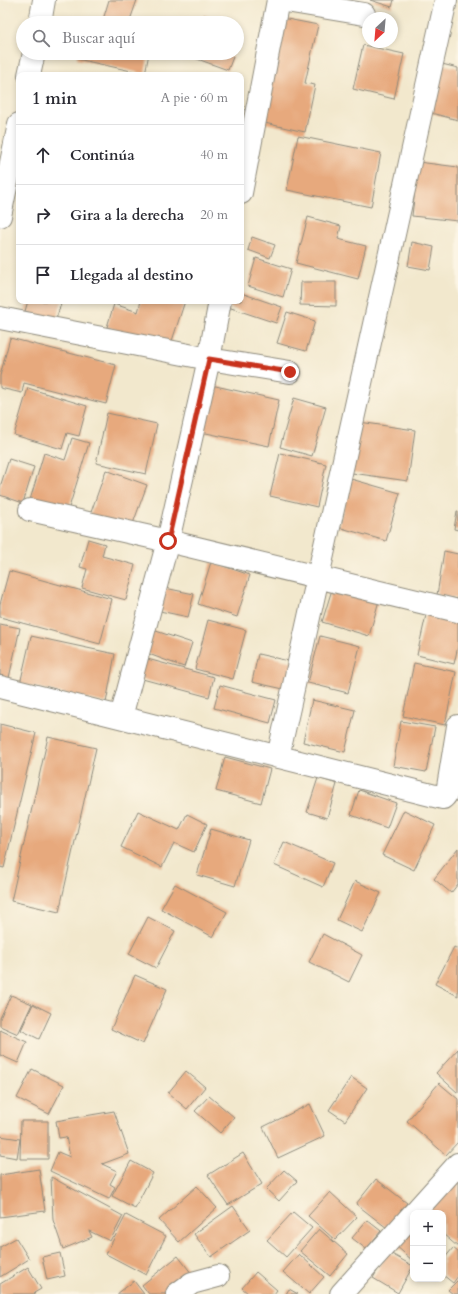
<!DOCTYPE html>
<html lang="es">
<head>
<meta charset="utf-8">
<style>
  body { margin:0; font-family:Cardo,serif; background:#f7f7f7; color:#2b2b33 }
  .controls { position:absolute; right:12px; bottom:12px; display:grid; overflow:hidden; border-radius:8px; box-shadow:0 2px 6px #0003 }
  .controls button { width:36px; height:36px; display:grid; place-items:center; padding:0; border:0; border-bottom:1px solid #e1e1e2; background:#fff; color:#2b2b33; font:20px sans-serif }
  .compass { position:absolute; left:362px; top:12px; width:36px; height:36px; border-radius:50%; background:#fff; box-shadow:0 2px 6px #0003; rotate:206deg }
  .stop { position:absolute; width:12px; height:12px; margin:-9px; border:3px solid #c8321e; border-radius:50%; background:#fff }
  .stop.end { background:#c8321e; border-color:#fff; box-shadow:0 1px 4px #0008 }
  .list { margin:0; padding:0; list-style:none }
  h2 { display:flex; justify-content:space-between; align-items:center; height:52px; margin:0; padding:0 16px; font-size:17px }
  h2 small { font-size:13px; font-weight:400; color:#7c7c81 }
  .list li { display:grid; grid-template-columns:26px 1fr auto; gap:12px; align-items:center; box-sizing:border-box; height:60px; padding:0 16px; border-top:1px solid #e1e1e2 }
  .list b { display:block; font-size:15px; white-space:nowrap }
  .list em { font-size:13px; font-style:normal; color:#7c7c81 }
  .icon { flex:none; width:22px; height:22px; fill:none; stroke:currentColor; stroke-width:2; stroke-linecap:round; stroke-linejoin:round }
  .map { position:relative; flex:none; width:458px; height:1294px; overflow:hidden }
  .search { position:absolute; background:#fff; box-shadow:0 2px 6px #0003; left:16px; top:16px; width:228px; height:44px; display:flex; align-items:center; gap:10px; box-sizing:border-box; padding:0 14px; border-radius:22px; color:#7c7c81; font-size:15px }
  .panel { position:absolute; background:#fff; box-shadow:0 2px 6px #0003; left:16px; top:72px; width:228px; height:232px; border-radius:8px }
  .map>svg:first-child { display:block }
  .building { fill:#e7a97d }
  .lines { fill:none; stroke-linecap:round; stroke-linejoin:round }
  .minor-casing { stroke:#8e8a7c; stroke-width:24 }
  .minor { stroke:#fff; stroke-width:22 }
  .route { stroke:#c8321e; stroke-width:5 }
</style>
</head>
<body>
<div class="map">
<svg width="458" height="1294" viewBox="0 0 458 1294">
  <rect width="100%" height="100%" fill="#fcf5e5"/>
  <filter id="ink" filterUnits="userSpaceOnUse"><feTurbulence type="fractalNoise" baseFrequency=".025" numOctaves="2"/><feDisplacementMap in="SourceGraphic" scale="8" xChannelSelector="R" yChannelSelector="G"/><feConvolveMatrix kernelMatrix="1 2 1 2 8 2 1 2 1" color-interpolation-filters="sRGB"/></filter>
  <filter id="wash" filterUnits="userSpaceOnUse"><feTurbulence type="fractalNoise" baseFrequency=".012" numOctaves="4" result="noise"/><feDisplacementMap in="SourceGraphic" scale="16" xChannelSelector="R" yChannelSelector="G"/><feGaussianBlur stdDeviation="0.9" result="paint"/><feColorMatrix in="noise" values="0 0 0 0 0 0 0 0 0 0 0 0 0 0 0 0 0 1.4 0 .05"/><feComposite in="paint" operator="in"/></filter>
  <g filter="url(#wash)">
    <rect width="100%" height="100%" fill="#f2e8cd"/>
    <g id="blocks">
      <path class="building" d="M 109,0 L 137,0 L 129,23 L 102,23 Z
        M 370,0 L 394,0 L 392,7 Z
        M 204,15 L 225,23 L 201,23 Z
        M 282,18 L 318,25 L 305,83 L 315,85 L 305,132 L 260,122 Z
        M 363,45 L 404,54 L 394,99 L 353,89 Z
        M 78,53 L 149,53 L 145,74 L 77,59 Z
        M 190,53 L 227,53 L 227,55 L 233,57 L 228,70 L 189,56 Z
        M 438,63 L 458,68 L 458,120 L 427,112 Z
        M 298,136 L 381,153 L 371,207 L 287,190 Z
        M 418,162 L 458,167 L 458,221 L 412,216 Z
        M 308,217 L 341,226 L 338,239 L 366,246 L 358,279 L 296,263 Z
        M 252,237 L 275,245 L 270,258 L 248,250 Z
        M 412,242 L 434,247 L 430,270 L 408,266 Z
        M 256,258 L 291,269 L 283,297 L 248,286 Z
        M 301,282 L 336,282 L 336,306 L 300,305 Z
        M 241,293 L 282,307 L 276,323 L 222,305 L 223,301 L 241,301 Z
        M 28,301 L 62,301 L 55,322 L 25,311 Z
        M 141,301 L 185,301 L 170,347 L 107,327 L 114,304 L 138,312 Z
        M 287,312 L 315,321 L 306,351 L 277,343 Z
        M 10,338 L 116,365 L 106,404 L 24,383 L 22,393 L 0,388 L 0,376 Z
        M 211,385 L 279,400 L 269,446 L 201,432 Z
        M 28,388 L 87,406 L 79,436 L 67,433 L 62,449 L 14,435 Z
        M 294,398 L 326,407 L 312,456 L 280,447 Z
        M 107,413 L 157,424 L 146,474 L 96,463 Z
        M 359,422 L 415,430 L 408,481 L 352,473 Z
        M 72,438 L 89,443 L 68,511 L 30,500 L 44,453 L 65,460 Z
        M 280,453 L 326,464 L 317,507 L 270,496 Z
        M 9,459 L 34,467 L 23,503 L 0,495 L 0,487 Z
        M 106,470 L 147,485 L 131,529 L 90,515 Z
        M 351,479 L 400,493 L 386,541 L 338,527 Z
        M 457,511 L 458,511 L 458,530 L 454,529 Z
        M 88,539 L 105,544 L 102,556 L 135,565 L 126,600 L 82,588 L 87,569 L 80,567 Z
        M 444,551 L 458,554 L 458,599 L 437,595 Z
        M 211,562 L 250,575 L 237,617 L 198,604 Z
        M 9,571 L 112,599 L 100,644 L 0,617 L 0,604 Z
        M 334,583 L 380,597 L 369,636 L 322,622 Z
        M 160,587 L 194,594 L 188,617 L 155,610 Z
        M 428,606 L 458,613 L 458,646 L 454,664 L 417,655 Z
        M 208,620 L 246,630 L 233,679 L 195,669 Z
        M 0,624 L 20,628 L 9,678 L 0,675 Z
        M 153,630 L 192,643 L 184,667 L 146,653 Z
        M 31,636 L 115,654 L 106,703 L 20,684 Z
        M 320,636 L 360,646 L 348,693 L 308,683 Z
        M 258,654 L 293,662 L 288,690 L 252,682 Z
        M 140,657 L 214,677 L 209,697 L 135,677 Z
        M 414,663 L 456,672 L 445,725 L 403,716 Z
        M 220,685 L 276,700 L 270,723 L 214,708 Z
        M 312,700 L 355,710 L 345,752 L 303,742 Z
        M 401,721 L 435,727 L 426,772 L 393,766 Z
        M 0,724 L 36,733 L 4,868 L 0,867 Z
        M 48,737 L 96,748 L 59,912 L 11,901 Z
        M 225,757 L 270,769 L 261,803 L 216,791 Z
        M 318,778 L 337,784 L 327,818 L 307,812 Z
        M 359,790 L 396,803 L 387,828 L 351,815 Z
        M 404,810 L 435,825 L 414,870 L 382,855 Z
        M 138,811 L 179,830 L 187,814 L 207,824 L 194,852 L 174,843 L 162,867 L 121,847 Z
        M 211,829 L 249,840 L 235,886 L 197,875 Z
        M 284,842 L 333,863 L 323,887 L 274,865 Z
        M 458,848 L 458,884 L 451,893 L 434,879 Z
        M 355,881 L 381,893 L 362,932 L 337,920 Z
        M 175,884 L 227,912 L 213,937 L 161,909 Z
        M 148,917 L 175,931 L 156,968 L 129,954 Z
        M 323,934 L 362,955 L 349,982 L 309,962 Z
        M 454,947 L 458,949 L 458,996 L 435,984 Z
        M 135,975 L 167,989 L 143,1044 L 111,1029 Z
        M 11,995 L 32,1004 L 18,1034 L 0,1026 L 0,1018 Z
        M 33,1004 L 51,1013 L 39,1039 L 21,1030 Z
        M 0,1030 L 27,1042 L 18,1063 L 0,1055 Z
        M 458,1049 L 458,1093 L 436,1073 Z
        M 32,1069 L 64,1085 L 49,1114 L 17,1098 Z
        M 186,1071 L 205,1087 L 187,1109 L 168,1093 Z
        M 351,1077 L 367,1088 L 345,1121 L 329,1110 Z
        M 439,1083 L 458,1099 L 458,1142 L 446,1155 L 407,1121 Z
        M 209,1096 L 234,1117 L 220,1133 L 195,1111 Z
        M 310,1104 L 325,1136 L 278,1158 L 263,1127 Z
        M 114,1111 L 129,1154 L 102,1164 L 117,1171 L 110,1184 L 115,1187 L 109,1199 L 50,1171 L 58,1152 L 70,1157 L 66,1137 L 59,1138 L 56,1121 Z
        M 21,1121 L 48,1121 L 48,1159 L 20,1159 Z
        M 0,1136 L 20,1139 L 17,1158 L 0,1155 Z
        M 243,1153 L 262,1184 L 228,1205 L 208,1175 Z
        M 131,1161 L 153,1173 L 135,1208 L 112,1196 Z
        M 39,1169 L 45,1211 L 0,1217 L 0,1175 Z
        M 284,1170 L 297,1181 L 279,1201 L 266,1189 Z
        M 458,1172 L 458,1247 L 443,1234 L 443,1213 L 421,1213 Z
        M 51,1177 L 123,1216 L 110,1241 L 89,1231 L 92,1237 L 63,1249 L 53,1220 Z
        M 376,1179 L 407,1203 L 387,1228 L 356,1204 Z
        M 197,1186 L 217,1208 L 179,1242 L 159,1220 Z
        M 330,1192 L 357,1217 L 335,1240 L 308,1216 Z
        M 233,1206 L 250,1230 L 211,1257 L 194,1234 Z
        M 293,1212 L 312,1228 L 286,1257 L 267,1240 Z
        M 126,1215 L 166,1236 L 146,1275 L 106,1254 Z
        M 367,1220 L 381,1231 L 366,1249 L 352,1238 Z
        M 413,1225 L 413,1261 L 395,1245 Z
        M 319,1229 L 348,1254 L 330,1276 L 300,1251 Z
        M 16,1238 L 29,1259 L 0,1277 L 0,1247 Z
        M 453,1248 L 458,1252 L 458,1276 L 453,1283 L 443,1275 L 443,1260 Z
        M 388,1252 L 413,1266 L 398,1293 L 373,1278 Z
        M 60,1253 L 65,1276 L 47,1280 L 42,1257 Z
        M 299,1254 L 324,1277 L 309,1294 L 283,1272 Z
        M 178,1256 L 192,1274 L 168,1294 L 149,1294 L 142,1285 Z
        M 28,1267 L 41,1289 L 34,1293 L 35,1294 L 0,1294 L 0,1284 Z
        M 256,1272 L 277,1290 L 274,1294 L 249,1294 L 242,1288 Z
        M 458,1280 L 458,1294 L 453,1294 L 448,1290 Z
        M 134,1281 L 144,1294 L 117,1294 Z
        M 289,1289 L 298,1294 L 286,1294 Z"/>
    </g>
  </g>
  <g filter="url(#ink)">
    <use href="#blocks" fill-opacity="0" stroke="#8e8a7c" stroke-width="1"/>
    <g class="lines">
      <defs>
        <path id="minor" d="M 280,0 L 364,14
          M 40,23 L 44,0
          M 29,75 L 34,53
          M 241,193 L 278,0
          M 0,216 L 19,124
          M 0,318 L 209,359 L 290,372
          M 30,510 L 168,541 L 458,611
          M 0,687 L 443,798 L 445,796 L 447,793 L 458,726
          M 121,717 L 168,541 L 209,359 L 220,301
          M 278,757 L 446,0
          M 414,1213 L 458,1164
          M 177,1294 L 192,1283 L 218,1276
          M 341,1294 L 413,1214"/>
      </defs>
      <use href="#minor" class="minor-casing"/>
      <use href="#minor" class="minor"/>
    </g>
  </g>
  <g class="lines" filter="url(#ink)">
    <path class="route" d="M 168,541 L 209,359 L 290,372"/>
  </g>
</svg>
<div class="controls">
<button>+</button>
<button>−</button>
</div>
<svg class="compass" viewBox="-18 -18 36 36"><path d="M0-13l5 13h-10z" fill="#e53935"/><path d="M0 13l5-13h-10z" fill="#7c7c81"/></svg>
<div class="stop" style="left:168px;top:541px"></div>
<div class="stop end" style="left:290px;top:372px"></div>
<div class="search"><svg class="icon" aria-label="search" viewBox="0 0 24 24"><circle cx="10" cy="10" r="6"/><path d="M15 15l6 6"/></svg>Buscar aquí</div>
<section class="panel">
<h2>1 min<small>A pie · 60 m</small></h2>
<ul class="list">
<li><svg class="icon" aria-label="ahead" viewBox="0 0 24 24"><path d="M12 20V5M6 11l6-6 6 6"/></svg><div><b>Continúa</b></div><em>40 m</em></li>
<li><svg class="icon" aria-label="right" viewBox="0 0 24 24"><path d="M7 20v-9h11M14 6l5 5-5 5"/></svg><div><b>Gira a la derecha</b></div><em>20 m</em></li>
<li><svg class="icon" aria-label="arrive" viewBox="0 0 24 24"><path d="M6 21V4h12l-3 4 3 4H6"/></svg><div><b>Llegada al destino</b></div></li>
</ul>
</section>
</div>
</body>
</html>
